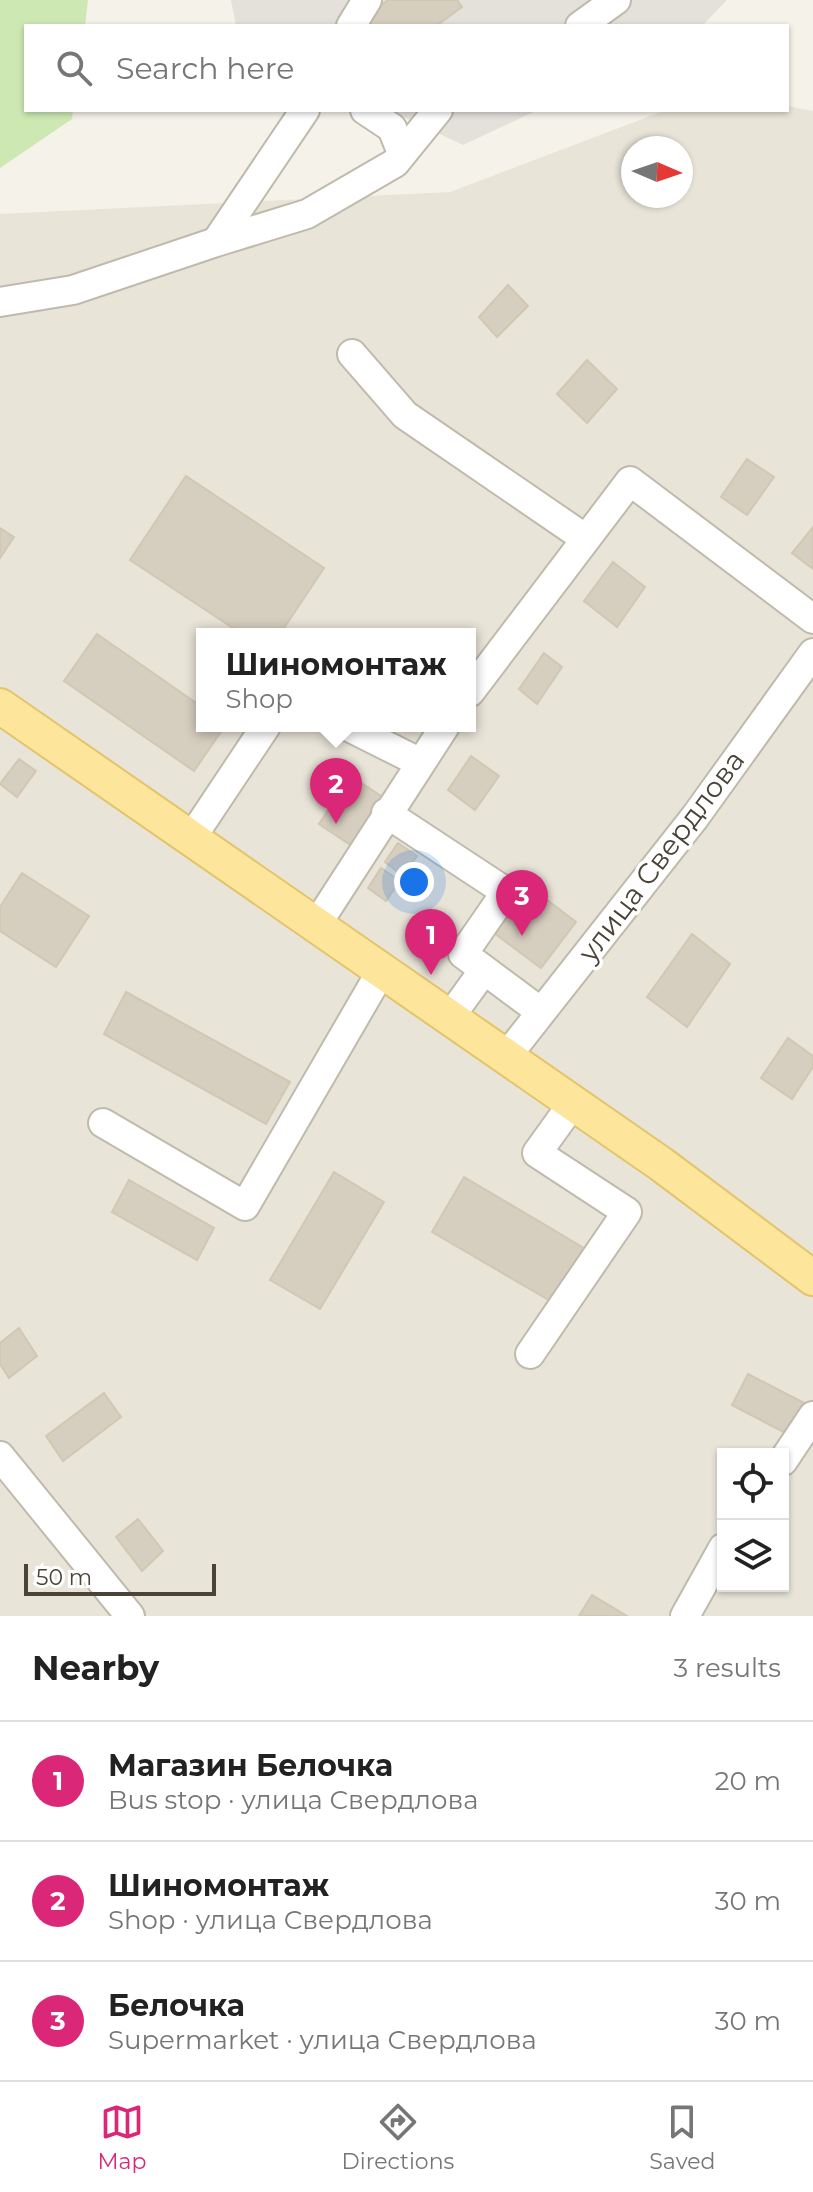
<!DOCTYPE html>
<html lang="en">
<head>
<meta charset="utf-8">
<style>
  body { margin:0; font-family:Montserrat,sans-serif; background:#f6f6f6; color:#222 }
  .controls { position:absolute; right:24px; bottom:24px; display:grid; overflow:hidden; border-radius:0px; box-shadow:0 2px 6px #0004 }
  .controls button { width:72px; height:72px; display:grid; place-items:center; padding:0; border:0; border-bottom:2px solid #e0e0e0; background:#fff; color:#222; font:40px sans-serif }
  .compass { position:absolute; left:621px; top:136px; width:72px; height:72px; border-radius:50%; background:#fff; box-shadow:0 2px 6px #0004; rotate:92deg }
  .scale { position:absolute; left:24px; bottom:20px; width:192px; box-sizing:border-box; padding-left:8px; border:4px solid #494338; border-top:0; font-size:22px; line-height:28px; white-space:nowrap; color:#494338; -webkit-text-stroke:6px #fff; paint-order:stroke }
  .you { position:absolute; left:414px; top:882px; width:28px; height:28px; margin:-20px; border:6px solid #fff; border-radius:50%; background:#1a73e8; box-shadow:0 0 0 12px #1a73e833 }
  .badge { display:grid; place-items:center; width:52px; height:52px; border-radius:50%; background:#db2777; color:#fff; font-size:26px; font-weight:700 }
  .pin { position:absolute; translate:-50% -66px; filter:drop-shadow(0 2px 4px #0008) }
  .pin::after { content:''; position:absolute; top:42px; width:28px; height:24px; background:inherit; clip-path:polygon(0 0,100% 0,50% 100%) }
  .popup { position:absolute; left:196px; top:628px; width:280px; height:104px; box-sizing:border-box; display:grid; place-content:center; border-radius:0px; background:#fff; filter:drop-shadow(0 2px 6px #0005); font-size:26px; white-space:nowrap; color:#767676 }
  .popup b { font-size:30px; color:#222 }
  .popup::after { content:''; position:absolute; left:50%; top:100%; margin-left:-16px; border:16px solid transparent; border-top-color:#fff }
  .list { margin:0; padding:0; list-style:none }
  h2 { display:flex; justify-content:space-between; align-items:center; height:104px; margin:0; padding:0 32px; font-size:34px }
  h2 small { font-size:26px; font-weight:400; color:#767676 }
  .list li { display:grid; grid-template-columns:52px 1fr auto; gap:24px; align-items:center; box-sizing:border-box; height:120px; padding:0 32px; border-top:2px solid #e0e0e0 }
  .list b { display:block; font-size:30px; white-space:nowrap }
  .list p { margin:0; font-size:26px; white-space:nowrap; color:#767676 }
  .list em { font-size:26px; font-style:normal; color:#767676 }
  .icon { flex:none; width:44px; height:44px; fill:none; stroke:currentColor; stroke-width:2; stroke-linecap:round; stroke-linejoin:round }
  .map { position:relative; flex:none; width:813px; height:1616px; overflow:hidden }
  .search { position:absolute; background:#fff; box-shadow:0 2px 6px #0004; left:24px; right:24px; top:24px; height:88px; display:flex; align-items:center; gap:20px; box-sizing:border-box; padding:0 28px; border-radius:0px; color:#767676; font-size:30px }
  .sheet { height:464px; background:#fff }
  nav { display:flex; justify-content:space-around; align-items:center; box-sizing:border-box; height:112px; border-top:2px solid #e0e0e0; background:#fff; font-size:22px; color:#767676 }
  nav a { display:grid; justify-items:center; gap:4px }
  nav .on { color:#db2777 }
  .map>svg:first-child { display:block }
  .residential { fill:#e9e4d8; fill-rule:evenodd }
  .industrial { fill:#e4e1db }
  .green { fill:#cee8b4 }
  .building { fill:#d6cebf; stroke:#d1c7b3; stroke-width:2 }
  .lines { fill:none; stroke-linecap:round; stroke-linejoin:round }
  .minor-casing { stroke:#c0baac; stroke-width:32 }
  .major-casing { stroke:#e3c46a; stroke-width:38 }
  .minor { stroke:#fff; stroke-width:28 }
  .major { stroke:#fde59b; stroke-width:34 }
  .labels { text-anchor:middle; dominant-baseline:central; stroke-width:7; stroke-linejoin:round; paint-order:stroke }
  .street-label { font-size:28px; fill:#494338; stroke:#fff }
</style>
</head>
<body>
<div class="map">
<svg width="813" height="1616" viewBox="0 0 813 1616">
  <rect width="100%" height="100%" fill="#f5f2ea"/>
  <path class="residential" d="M 787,106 L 813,111 L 813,1616 L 0,1616 L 0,214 L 450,192 L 666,110 L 787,110 ZM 633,148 L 681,148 L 681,196 L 633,196 ZM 202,634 L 470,634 L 470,726 L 202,726 ZM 723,1454 L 783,1454 L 783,1586 L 723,1586 Z"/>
  <path class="industrial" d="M 231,0 L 727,0 L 702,26 L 236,26 Z
    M 389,110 L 538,110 L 463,145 Z"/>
  <path class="green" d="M 0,0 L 88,0 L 85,26 L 26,26 L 26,110 L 73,110 L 72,119 L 0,168 Z"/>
  <path class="building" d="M 388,0 L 457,0 L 462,7 L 436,26 L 368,26 L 363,19 Z
    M 508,285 L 528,306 L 497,337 L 479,317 Z
    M 587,360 L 617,389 L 587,423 L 557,394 Z
    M 747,459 L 774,477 L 747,515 L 721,497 Z
    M 186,476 L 324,568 L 280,634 L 242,634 L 130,560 Z
    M 813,527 L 813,569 L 792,553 Z
    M 0,528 L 14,537 L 0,558 Z
    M 613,562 L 645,587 L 617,627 L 584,601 Z
    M 97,634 L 202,707 L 202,726 L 225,726 L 194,771 L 64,681 Z
    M 544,653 L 562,667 L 537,704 L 519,689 Z
    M 471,756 L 499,776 L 475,810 L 448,790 Z
    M 19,759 L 36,771 L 17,797 L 0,784 Z
    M 351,776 L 384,798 L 352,846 L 319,824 Z
    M 398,843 L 417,856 L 403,876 L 385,862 Z
    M 381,868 L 400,881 L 386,901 L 368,888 Z
    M 22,873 L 89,916 L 56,967 L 0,931 L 0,907 Z
    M 530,887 L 576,922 L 541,968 L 494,933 Z
    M 692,934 L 730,964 L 687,1027 L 647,997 Z
    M 126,992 L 290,1082 L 266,1124 L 104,1034 Z
    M 788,1038 L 813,1056 L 813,1067 L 792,1099 L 761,1078 Z
    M 334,1172 L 384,1202 L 320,1309 L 270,1280 Z
    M 464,1177 L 584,1248 L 552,1302 L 432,1232 Z
    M 129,1180 L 214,1228 L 197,1260 L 112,1212 Z
    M 19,1328 L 37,1356 L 9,1378 L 0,1364 L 0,1343 Z
    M 748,1374 L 806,1404 L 789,1435 L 732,1405 Z
    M 104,1393 L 121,1417 L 63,1461 L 46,1436 Z
    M 138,1519 L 163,1551 L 142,1571 L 116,1537 Z
    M 592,1595 L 627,1616 L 579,1616 Z"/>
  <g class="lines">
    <defs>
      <path id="minor" d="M 351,26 L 367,0
        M 580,26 L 616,0
        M 365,110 L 392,128 L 402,153
        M 216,242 L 307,214 L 395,163 L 438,110
        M 0,302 L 73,290 L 216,242 L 305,110
        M 352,354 L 405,415 L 586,539
        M 470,692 L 630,481 L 813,619
        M 347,726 L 419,762
        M 386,813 L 506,892 L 463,954 L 541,1012
        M 192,837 L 266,726
        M 317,924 L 445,726
        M 450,1017 L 484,970
        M 506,1057 L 695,817 L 813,653
        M 103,1123 L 245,1206 L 382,970
        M 530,1354 L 627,1212 L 537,1153 L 573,1103
        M 0,1456 L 130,1616
        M 783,1461 L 813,1416
        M 685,1616 L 723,1548"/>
      <path id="major" d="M 0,706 L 661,1164 L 813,1278"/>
    </defs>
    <use href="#minor" class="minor-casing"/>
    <use href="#major" class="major-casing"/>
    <use href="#minor" class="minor"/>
    <use href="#major" class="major"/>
  </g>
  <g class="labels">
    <g class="street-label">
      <text transform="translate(661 856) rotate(-53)">улица Свердлова</text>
    </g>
  </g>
</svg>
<div class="controls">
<button><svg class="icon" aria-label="locate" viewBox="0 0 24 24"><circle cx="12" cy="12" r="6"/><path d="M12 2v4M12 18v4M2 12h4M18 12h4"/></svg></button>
<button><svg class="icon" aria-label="layers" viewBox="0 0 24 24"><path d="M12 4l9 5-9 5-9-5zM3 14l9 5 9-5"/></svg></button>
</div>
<svg class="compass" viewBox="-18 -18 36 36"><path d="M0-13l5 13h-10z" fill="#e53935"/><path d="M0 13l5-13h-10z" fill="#767676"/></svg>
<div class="scale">50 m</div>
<div class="you"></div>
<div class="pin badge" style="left:431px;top:975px">1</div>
<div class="pin badge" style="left:336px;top:824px">2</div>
<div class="popup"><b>Шиномонтаж</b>Shop</div>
<div class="pin badge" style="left:522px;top:936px">3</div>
<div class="search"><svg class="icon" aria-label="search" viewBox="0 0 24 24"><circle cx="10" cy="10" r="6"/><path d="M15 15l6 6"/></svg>Search here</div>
</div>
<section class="sheet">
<h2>Nearby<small>3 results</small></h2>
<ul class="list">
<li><span class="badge">1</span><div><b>Магазин Белочка</b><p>Bus stop · улица Свердлова</p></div><em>20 m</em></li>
<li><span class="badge">2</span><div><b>Шиномонтаж</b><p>Shop · улица Свердлова</p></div><em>30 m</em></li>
<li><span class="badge">3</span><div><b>Белочка</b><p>Supermarket · улица Свердлова</p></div><em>30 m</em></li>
</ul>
</section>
<nav>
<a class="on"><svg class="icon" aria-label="map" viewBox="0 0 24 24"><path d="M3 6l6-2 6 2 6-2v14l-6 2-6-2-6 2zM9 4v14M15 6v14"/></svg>Map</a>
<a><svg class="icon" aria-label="directions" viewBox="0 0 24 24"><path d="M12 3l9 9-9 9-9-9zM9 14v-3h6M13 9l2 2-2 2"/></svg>Directions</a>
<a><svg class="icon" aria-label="saved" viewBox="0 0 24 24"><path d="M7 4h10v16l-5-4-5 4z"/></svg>Saved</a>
</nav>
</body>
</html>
